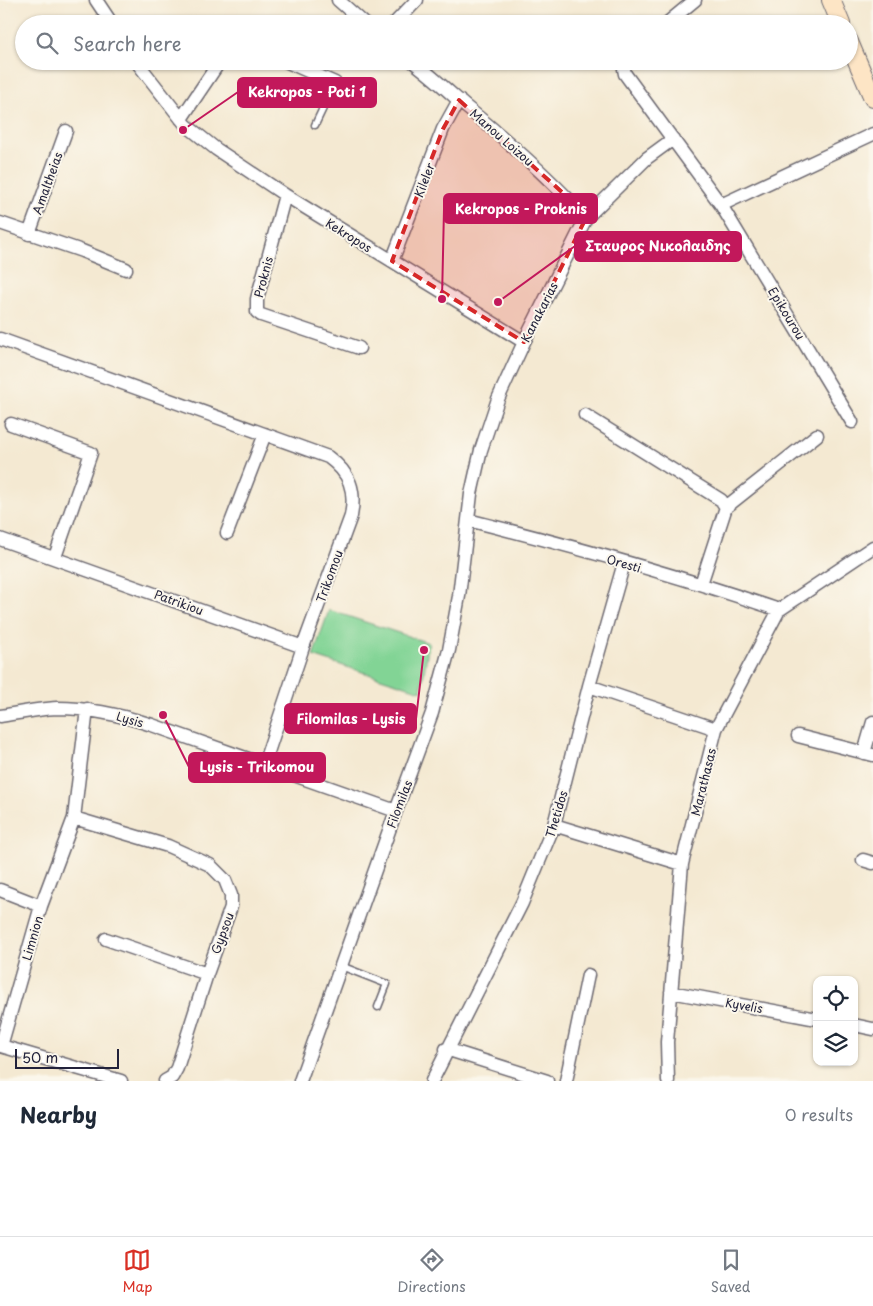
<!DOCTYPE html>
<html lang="en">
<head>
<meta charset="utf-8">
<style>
  body { margin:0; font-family:"Playpen Sans",sans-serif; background:#f6f6f7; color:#1f2937 }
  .controls { position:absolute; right:15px; bottom:15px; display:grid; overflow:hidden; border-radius:10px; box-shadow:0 1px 4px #0004 }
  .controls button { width:45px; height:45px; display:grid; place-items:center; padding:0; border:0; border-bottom:1px solid #e0e1e3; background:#fff; color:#1f2937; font:25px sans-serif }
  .scale { position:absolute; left:15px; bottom:12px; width:104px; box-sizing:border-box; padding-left:5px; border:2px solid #22223b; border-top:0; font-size:14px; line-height:18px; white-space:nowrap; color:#22223b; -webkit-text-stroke:4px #fbf7ec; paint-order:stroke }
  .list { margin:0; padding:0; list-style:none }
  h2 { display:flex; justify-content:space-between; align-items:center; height:65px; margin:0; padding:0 20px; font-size:21px }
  h2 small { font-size:16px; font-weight:400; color:#747a83 }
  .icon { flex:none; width:28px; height:28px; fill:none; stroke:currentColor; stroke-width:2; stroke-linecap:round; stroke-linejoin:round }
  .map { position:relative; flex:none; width:873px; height:1081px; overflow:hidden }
  .search { position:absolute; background:#fff; box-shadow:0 1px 4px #0004; left:15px; right:15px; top:15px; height:55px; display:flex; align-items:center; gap:12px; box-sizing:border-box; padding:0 18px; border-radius:28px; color:#747a83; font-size:19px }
  .sheet { height:155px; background:#fff }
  nav { display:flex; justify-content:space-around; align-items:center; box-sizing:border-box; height:70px; border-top:1px solid #e0e1e3; background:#fff; font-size:14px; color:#747a83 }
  nav a { display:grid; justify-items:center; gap:2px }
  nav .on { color:#d93025 }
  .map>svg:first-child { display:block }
  .green { fill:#82d495; stroke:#527b68 }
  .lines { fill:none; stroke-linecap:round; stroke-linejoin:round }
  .lane-casing { stroke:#6c6870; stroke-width:9 }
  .street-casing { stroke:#6c6870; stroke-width:15 }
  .secondary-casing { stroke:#6c6870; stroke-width:20 }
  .lane { stroke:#fff; stroke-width:6 }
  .street { stroke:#fff; stroke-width:12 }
  .secondary { stroke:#fde5c5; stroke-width:18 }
  .marked { fill:#d62828; fill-opacity:0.2; stroke:#d62828; stroke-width:4; stroke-dasharray:10 6; stroke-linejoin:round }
  .labels { text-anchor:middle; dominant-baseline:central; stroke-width:4; stroke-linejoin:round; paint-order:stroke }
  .street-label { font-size:12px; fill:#22223b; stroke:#fbf7ec }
  .leader { fill:none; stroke:#c2185b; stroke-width:2 }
  .callout-dot { fill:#c2185b; stroke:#fbf7ec; stroke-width:2 }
  .callout { fill:#c2185b; stroke:#c2185b; stroke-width:2 }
  .callout-label { font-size:14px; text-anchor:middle; font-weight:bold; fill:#fff }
</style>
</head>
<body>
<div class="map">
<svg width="873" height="1081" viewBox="0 0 873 1081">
  <rect width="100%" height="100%" fill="#fbf7ec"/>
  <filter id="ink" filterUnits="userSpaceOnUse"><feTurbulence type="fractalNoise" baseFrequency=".02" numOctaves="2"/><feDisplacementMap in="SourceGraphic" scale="10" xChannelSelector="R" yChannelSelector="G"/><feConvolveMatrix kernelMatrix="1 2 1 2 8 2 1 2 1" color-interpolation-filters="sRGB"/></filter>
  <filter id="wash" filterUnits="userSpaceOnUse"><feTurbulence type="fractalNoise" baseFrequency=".0096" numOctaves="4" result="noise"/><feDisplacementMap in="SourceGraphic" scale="20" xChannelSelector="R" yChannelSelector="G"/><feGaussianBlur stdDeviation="1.12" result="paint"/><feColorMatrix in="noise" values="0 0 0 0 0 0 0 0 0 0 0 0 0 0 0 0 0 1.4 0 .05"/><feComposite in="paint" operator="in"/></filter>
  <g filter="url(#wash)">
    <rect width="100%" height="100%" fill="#f4e9d2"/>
    <path class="green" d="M 329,610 L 429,643 L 421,691 L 313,656 Z"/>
  </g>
  <g filter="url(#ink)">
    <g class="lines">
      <defs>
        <path id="lane" d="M 315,125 L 335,83
          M 341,966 L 387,984 L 378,1007"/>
        <path id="street" d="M 96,0 L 112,24
          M 338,0 L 365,24
          M 394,24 L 417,0
          M 666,24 L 695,0
          M 136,61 L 186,125 L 216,149 L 285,195 L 524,342
          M 285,61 L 335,83
          M 412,61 C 431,75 448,91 465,106 C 508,141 549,177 586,218
          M 626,61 L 624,69 L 625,74 L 721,205 L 852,422
          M 181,119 L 220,61
          M 285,195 L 257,299 L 257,312 L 261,315 L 359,348
          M 721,205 L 873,134
          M 0,223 L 82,251 L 126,269
          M 29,234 L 66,131
          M 392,261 L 443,129 L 459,100
          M 0,339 L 328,457 C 350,473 356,490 351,516 L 303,647 L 264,764
          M 585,415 L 721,500 L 726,507
          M 11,424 L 91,453 L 55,557
          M 468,520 C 572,546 677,575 779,610
          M 227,533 L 265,434
          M 0,539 L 303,647
          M 701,584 L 726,507 L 817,435
          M 589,686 L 716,729
          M 87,709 L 74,818 L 41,906 L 1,1046 L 121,1081
          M 0,716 C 19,713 38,709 57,708 C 90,708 121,715 152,725 L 396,811
          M 798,736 L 873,755
          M 864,753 L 873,722
          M 74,818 L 168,846 L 210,865 L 225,880 L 231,895 L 231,907 L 207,974 L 177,1068 L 172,1077 L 165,1081
          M 554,825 L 682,864
          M 863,860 L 873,863
          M 0,890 L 41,906
          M 106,939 L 207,974
          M 671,992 L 817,1019
          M 854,1025 L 873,1029
          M 446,1049 L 547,1081
          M 300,1081 L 396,811 L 432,713 L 449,650 L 459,596 L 471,494 L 481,450 L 498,399 L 524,342 L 586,218 L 647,158 L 673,139
          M 432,1081 L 522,903 L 554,825 L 589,686 L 624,563
          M 566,1081 L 588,975
          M 668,1081 L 667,1042 L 682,864 L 716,729 L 779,610 L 873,547"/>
        <path id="secondary" d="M 831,0 L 841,24
          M 849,42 L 873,98"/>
      </defs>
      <use href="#lane" class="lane-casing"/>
      <use href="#street" class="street-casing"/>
      <use href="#secondary" class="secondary-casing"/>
      <use href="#lane" class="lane"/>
      <use href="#street" class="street"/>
      <use href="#secondary" class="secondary"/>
    </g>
  </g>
  <path class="marked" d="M 459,100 L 563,193 L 586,218 L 524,342 L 392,261 L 443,129 Z"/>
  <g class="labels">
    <g class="street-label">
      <text transform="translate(502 137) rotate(41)">Manou Loizou</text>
      <text transform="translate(424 180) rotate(-69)">Kileler</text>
      <text transform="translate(47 183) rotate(-70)">Amaltheias</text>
      <text transform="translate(349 235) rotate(32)">Kekropos</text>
      <text transform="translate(263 277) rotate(-75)">Proknis</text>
      <text transform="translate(539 312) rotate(-63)">Kanakarias</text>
      <text transform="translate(787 313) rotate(59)">Epikourou</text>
      <text transform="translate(624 563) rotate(16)">Oresti</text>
      <text transform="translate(329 576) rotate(-70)">Trikomou</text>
      <text transform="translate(179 602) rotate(20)">Patrikiou</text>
      <text transform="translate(130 719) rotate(16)">Lysis</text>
      <text transform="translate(703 782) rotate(-76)">Marathasas</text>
      <text transform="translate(399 804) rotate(-69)">Filomilas</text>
      <text transform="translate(556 814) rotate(-73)">Thetidos</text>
      <text transform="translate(222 933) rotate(-70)">Gypsou</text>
      <text transform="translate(32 938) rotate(-74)">Limnion</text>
      <text transform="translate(744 1005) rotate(10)">Kyvelis</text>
    </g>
  </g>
  <path class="leader" d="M183 130L238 92M442 299L444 209M498 302L575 246M424 650L416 719M163 715L189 767"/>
  <g class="callout-dot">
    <circle cx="183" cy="130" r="5"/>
    <circle cx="442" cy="299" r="5"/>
    <circle cx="498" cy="302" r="5"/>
    <circle cx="424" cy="650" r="5"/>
    <circle cx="163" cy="715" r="5"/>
  </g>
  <g class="callout">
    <rect x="238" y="78" width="138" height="29" rx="5"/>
    <rect x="444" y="194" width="153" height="29" rx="5"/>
    <rect x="575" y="232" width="166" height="29" rx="5"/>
    <rect x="285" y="704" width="131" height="29" rx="5"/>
    <rect x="189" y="753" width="136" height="29" rx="5"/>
  </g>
  <g class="callout-label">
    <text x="307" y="97">Kekropos - Poti 1</text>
    <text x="521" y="214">Kekropos - Proknis</text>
    <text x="658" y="251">Σταυρος Νικολαιδης</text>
    <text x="351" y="724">Filomilas - Lysis</text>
    <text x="257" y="772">Lysis - Trikomou</text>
  </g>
</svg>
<div class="controls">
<button><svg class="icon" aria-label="locate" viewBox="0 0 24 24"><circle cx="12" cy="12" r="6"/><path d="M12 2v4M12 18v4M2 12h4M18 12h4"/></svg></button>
<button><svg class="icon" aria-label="layers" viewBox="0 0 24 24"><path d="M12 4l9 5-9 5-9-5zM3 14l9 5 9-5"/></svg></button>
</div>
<div class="scale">50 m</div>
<div class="search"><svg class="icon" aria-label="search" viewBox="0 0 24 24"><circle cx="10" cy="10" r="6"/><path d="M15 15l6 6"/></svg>Search here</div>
</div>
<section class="sheet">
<h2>Nearby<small>0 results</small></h2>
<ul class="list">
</ul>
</section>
<nav>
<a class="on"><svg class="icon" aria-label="map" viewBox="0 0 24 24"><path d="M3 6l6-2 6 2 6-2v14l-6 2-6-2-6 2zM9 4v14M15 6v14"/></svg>Map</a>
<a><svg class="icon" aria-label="directions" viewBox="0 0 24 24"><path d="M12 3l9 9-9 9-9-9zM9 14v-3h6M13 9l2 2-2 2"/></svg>Directions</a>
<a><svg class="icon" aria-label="saved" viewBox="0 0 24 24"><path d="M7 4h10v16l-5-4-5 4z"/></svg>Saved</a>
</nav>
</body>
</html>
